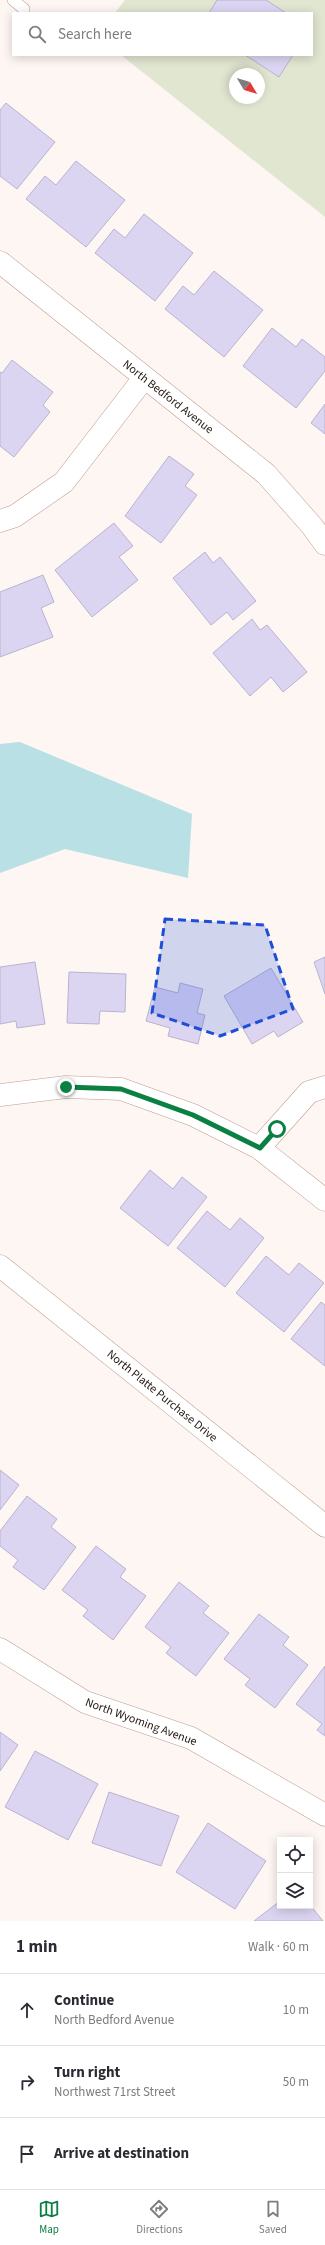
<!DOCTYPE html>
<html lang="en">
<head>
<meta charset="utf-8">
<style>
  body { margin:0; font-family:"Source Sans 3",sans-serif; background:#f2f2f3; color:#2b2b33 }
  .controls { position:absolute; right:12px; bottom:12px; display:grid; overflow:hidden; border-radius:0px; box-shadow:0 2px 10px #0003 }
  .controls button { width:36px; height:36px; display:grid; place-items:center; padding:0; border:0; border-bottom:1px solid #e1e1e2; background:#fff; color:#2b2b33; font:20px sans-serif }
  .compass { position:absolute; left:229px; top:68px; width:36px; height:36px; border-radius:50%; background:#fff; box-shadow:0 2px 10px #0003; rotate:128deg }
  .stop { position:absolute; width:12px; height:12px; margin:-9px; border:3px solid #0b8043; border-radius:50%; background:#fff }
  .stop.end { background:#0b8043; border-color:#fff; box-shadow:0 1px 4px #0008 }
  .list { margin:0; padding:0; list-style:none }
  h2 { display:flex; justify-content:space-between; align-items:center; height:52px; margin:0; padding:0 16px; font-size:17px }
  h2 small { font-size:13px; font-weight:400; color:#7c7c81 }
  .list li { display:grid; grid-template-columns:26px 1fr auto; gap:12px; align-items:center; box-sizing:border-box; height:72px; padding:0 16px; border-top:1px solid #e1e1e2 }
  .list b { display:block; font-size:15px; white-space:nowrap }
  .list p { margin:0; font-size:13px; white-space:nowrap; color:#7c7c81 }
  .list em { font-size:13px; font-style:normal; color:#7c7c81 }
  .icon { flex:none; width:22px; height:22px; fill:none; stroke:currentColor; stroke-width:2; stroke-linecap:round; stroke-linejoin:round }
  .map { position:relative; flex:none; width:325px; height:1921px; overflow:hidden }
  .search { position:absolute; background:#fff; box-shadow:0 2px 10px #0003; left:12px; right:12px; top:12px; height:44px; display:flex; align-items:center; gap:10px; box-sizing:border-box; padding:0 14px; border-radius:0px; color:#7c7c81; font-size:15px }
  .sheet { height:268px; background:#fff }
  nav { display:flex; justify-content:space-around; align-items:center; box-sizing:border-box; height:56px; border-top:1px solid #e1e1e2; background:#fff; font-size:11px; color:#7c7c81 }
  nav a { display:grid; justify-items:center; gap:2px }
  nav .on { color:#0b8043 }
  .map>svg:first-child { display:block }
  .green { fill:#e1e6d1; fill-rule:evenodd }
  .water { fill:#b9e0e4 }
  .building { fill:#dcd5f2; stroke:#bab2d1 }
  .lines { fill:none; stroke-linecap:round; stroke-linejoin:round }
  .lane-casing { stroke:#bf9e90; stroke-width:12 }
  .street-casing { stroke:#bf9e90; stroke-width:23 }
  .lane { stroke:#fff; stroke-width:11 }
  .street { stroke:#fff; stroke-width:22 }
  .route { stroke:#0b8043; stroke-width:5 }
  .marked { fill:#1d4ed8; fill-opacity:0.2; stroke:#1d4ed8; stroke-width:3; stroke-dasharray:8 5; stroke-linejoin:round }
  .labels { text-anchor:middle; dominant-baseline:central; stroke-width:3; stroke-linejoin:round; paint-order:stroke }
  .street-label { font-size:12px; fill:#251914; stroke:#fff }
</style>
</head>
<body>
<div class="map">
<svg width="325" height="1921" viewBox="0 0 325 1921">
  <rect width="100%" height="100%" fill="#fdf6f2"/>
  <path class="green" d="M 125,0 L 325,0 L 325,217 L 121,55 L 312,55 L 312,13 L 115,13 ZM 235,74 L 259,74 L 259,98 L 235,98 Z"/>
  <path class="water" d="M 20,742 L 192,814 L 188,878 L 65,849 L 0,873 L 0,744 Z"/>
  <path class="building" d="M 217,0 L 266,0 L 286,13 L 209,13 Z
    M 245,55 L 293,55 L 279,77 Z
    M 6,103 L 55,142 L 17,189 L 0,176 L 0,110 Z
    M 76,161 L 125,200 L 86,247 L 26,199 L 45,176 L 56,185 Z
    M 144,214 L 193,253 L 155,301 L 95,253 L 114,229 L 125,238 Z
    M 214,271 L 263,310 L 224,357 L 165,309 L 183,286 L 194,295 Z
    M 272,328 L 296,347 L 302,339 L 325,357 L 325,371 L 296,408 L 243,366 Z
    M 12,360 L 53,392 L 43,405 L 50,412 L 14,457 L 0,446 L 0,372 L 2,373 Z
    M 325,404 L 325,434 L 311,423 Z
    M 169,456 L 194,474 L 185,486 L 197,495 L 161,543 L 125,516 Z
    M 114,523 L 133,546 L 119,557 L 138,580 L 92,617 L 55,570 Z
    M 205,552 L 213,563 L 220,557 L 256,601 L 233,620 L 227,612 L 211,625 L 173,578 Z
    M 43,575 L 54,602 L 41,608 L 53,637 L 0,657 L 0,592 Z
    M 252,619 L 260,630 L 267,625 L 307,672 L 283,692 L 271,677 L 250,696 L 213,653 Z
    M 325,957 L 325,994 L 314,962 Z
    M 35,962 L 45,1024 L 17,1028 L 16,1021 L 0,1024 L 0,967 Z
    M 271,968 L 303,1022 L 278,1037 L 274,1031 L 252,1044 L 224,996 Z
    M 69,972 L 126,974 L 125,1012 L 100,1011 L 99,1024 L 67,1023 Z
    M 180,983 L 203,989 L 197,1013 L 205,1015 L 198,1044 L 168,1036 L 170,1028 L 146,1021 L 155,987 L 178,993 Z
    M 150,1170 L 173,1189 L 182,1177 L 207,1197 L 168,1246 L 120,1208 Z
    M 207,1211 L 230,1230 L 240,1218 L 264,1238 L 225,1287 L 177,1248 Z
    M 266,1256 L 289,1275 L 299,1263 L 324,1283 L 284,1332 L 236,1293 Z
    M 321,1302 L 325,1305 L 325,1366 L 291,1339 Z
    M 0,1470 L 19,1485 L 0,1510 Z
    M 27,1496 L 57,1519 L 51,1527 L 76,1547 L 44,1590 L 13,1567 L 18,1560 L 0,1546 L 0,1531 Z
    M 96,1546 L 126,1569 L 120,1577 L 146,1596 L 113,1640 L 83,1616 L 88,1610 L 62,1590 Z
    M 179,1582 L 209,1606 L 203,1613 L 229,1633 L 196,1676 L 166,1653 L 171,1647 L 145,1627 Z
    M 259,1614 L 289,1637 L 283,1645 L 308,1665 L 275,1708 L 245,1685 L 250,1679 L 224,1659 Z
    M 325,1666 L 325,1736 L 317,1730 L 322,1724 L 296,1704 Z
    M 0,1732 L 18,1745 L 0,1771 Z
    M 35,1751 L 98,1784 L 68,1840 L 5,1807 Z
    M 109,1792 L 179,1816 L 161,1866 L 92,1843 Z
    M 208,1823 L 266,1861 L 235,1909 L 176,1872 Z
    M 280,1901 L 280,1906 L 310,1905 L 323,1921 L 254,1921 Z"/>
  <g class="lines">
    <defs>
      <path id="lane" d="M 13,0 L 24,9"/>
      <path id="street" d="M 0,262 L 266,474 L 312,526 L 325,544
        M 0,521 L 15,516 L 64,482 L 144,378
        M 0,1095 L 66,1087 L 121,1089 L 193,1115 L 259,1148 L 325,1200
        M 259,1148 L 309,1092 L 325,1087
        M 0,1266 L 325,1526
        M 0,1649 L 85,1702 L 191,1738 L 325,1815"/>
    </defs>
    <use href="#lane" class="lane-casing"/>
    <use href="#street" class="street-casing"/>
    <use href="#lane" class="lane"/>
    <use href="#street" class="street"/>
  </g>
  <g class="lines">
    <path class="route" d="M 66,1087 L 121,1089 L 193,1115 L 260,1148 L 277,1129"/>
  </g>
  <path class="marked" d="M 165,919 L 265,925 L 293,1009 L 220,1036 L 152,1013 Z"/>
  <g class="labels">
    <g class="street-label">
      <text transform="translate(168 397) rotate(38)">North Bedford Avenue</text>
      <text transform="translate(162 1396) rotate(39)">North Platte Purchase Drive</text>
      <text transform="translate(141 1722) rotate(20)">North Wyoming Avenue</text>
    </g>
  </g>
</svg>
<div class="controls">
<button><svg class="icon" aria-label="locate" viewBox="0 0 24 24"><circle cx="12" cy="12" r="6"/><path d="M12 2v4M12 18v4M2 12h4M18 12h4"/></svg></button>
<button><svg class="icon" aria-label="layers" viewBox="0 0 24 24"><path d="M12 4l9 5-9 5-9-5zM3 14l9 5 9-5"/></svg></button>
</div>
<svg class="compass" viewBox="-18 -18 36 36"><path d="M0-13l5 13h-10z" fill="#e53935"/><path d="M0 13l5-13h-10z" fill="#7c7c81"/></svg>
<div class="stop" style="left:277px;top:1129px"></div>
<div class="stop end" style="left:66px;top:1087px"></div>
<div class="search"><svg class="icon" aria-label="search" viewBox="0 0 24 24"><circle cx="10" cy="10" r="6"/><path d="M15 15l6 6"/></svg>Search here</div>
</div>
<section class="sheet">
<h2>1 min<small>Walk · 60 m</small></h2>
<ul class="list">
<li><svg class="icon" aria-label="ahead" viewBox="0 0 24 24"><path d="M12 20V5M6 11l6-6 6 6"/></svg><div><b>Continue</b><p>North Bedford Avenue</p></div><em>10 m</em></li>
<li><svg class="icon" aria-label="right" viewBox="0 0 24 24"><path d="M7 20v-9h11M14 6l5 5-5 5"/></svg><div><b>Turn right</b><p>Northwest 71rst Street</p></div><em>50 m</em></li>
<li><svg class="icon" aria-label="arrive" viewBox="0 0 24 24"><path d="M6 21V4h12l-3 4 3 4H6"/></svg><div><b>Arrive at destination</b></div></li>
</ul>
</section>
<nav>
<a class="on"><svg class="icon" aria-label="map" viewBox="0 0 24 24"><path d="M3 6l6-2 6 2 6-2v14l-6 2-6-2-6 2zM9 4v14M15 6v14"/></svg>Map</a>
<a><svg class="icon" aria-label="directions" viewBox="0 0 24 24"><path d="M12 3l9 9-9 9-9-9zM9 14v-3h6M13 9l2 2-2 2"/></svg>Directions</a>
<a><svg class="icon" aria-label="saved" viewBox="0 0 24 24"><path d="M7 4h10v16l-5-4-5 4z"/></svg>Saved</a>
</nav>
</body>
</html>
